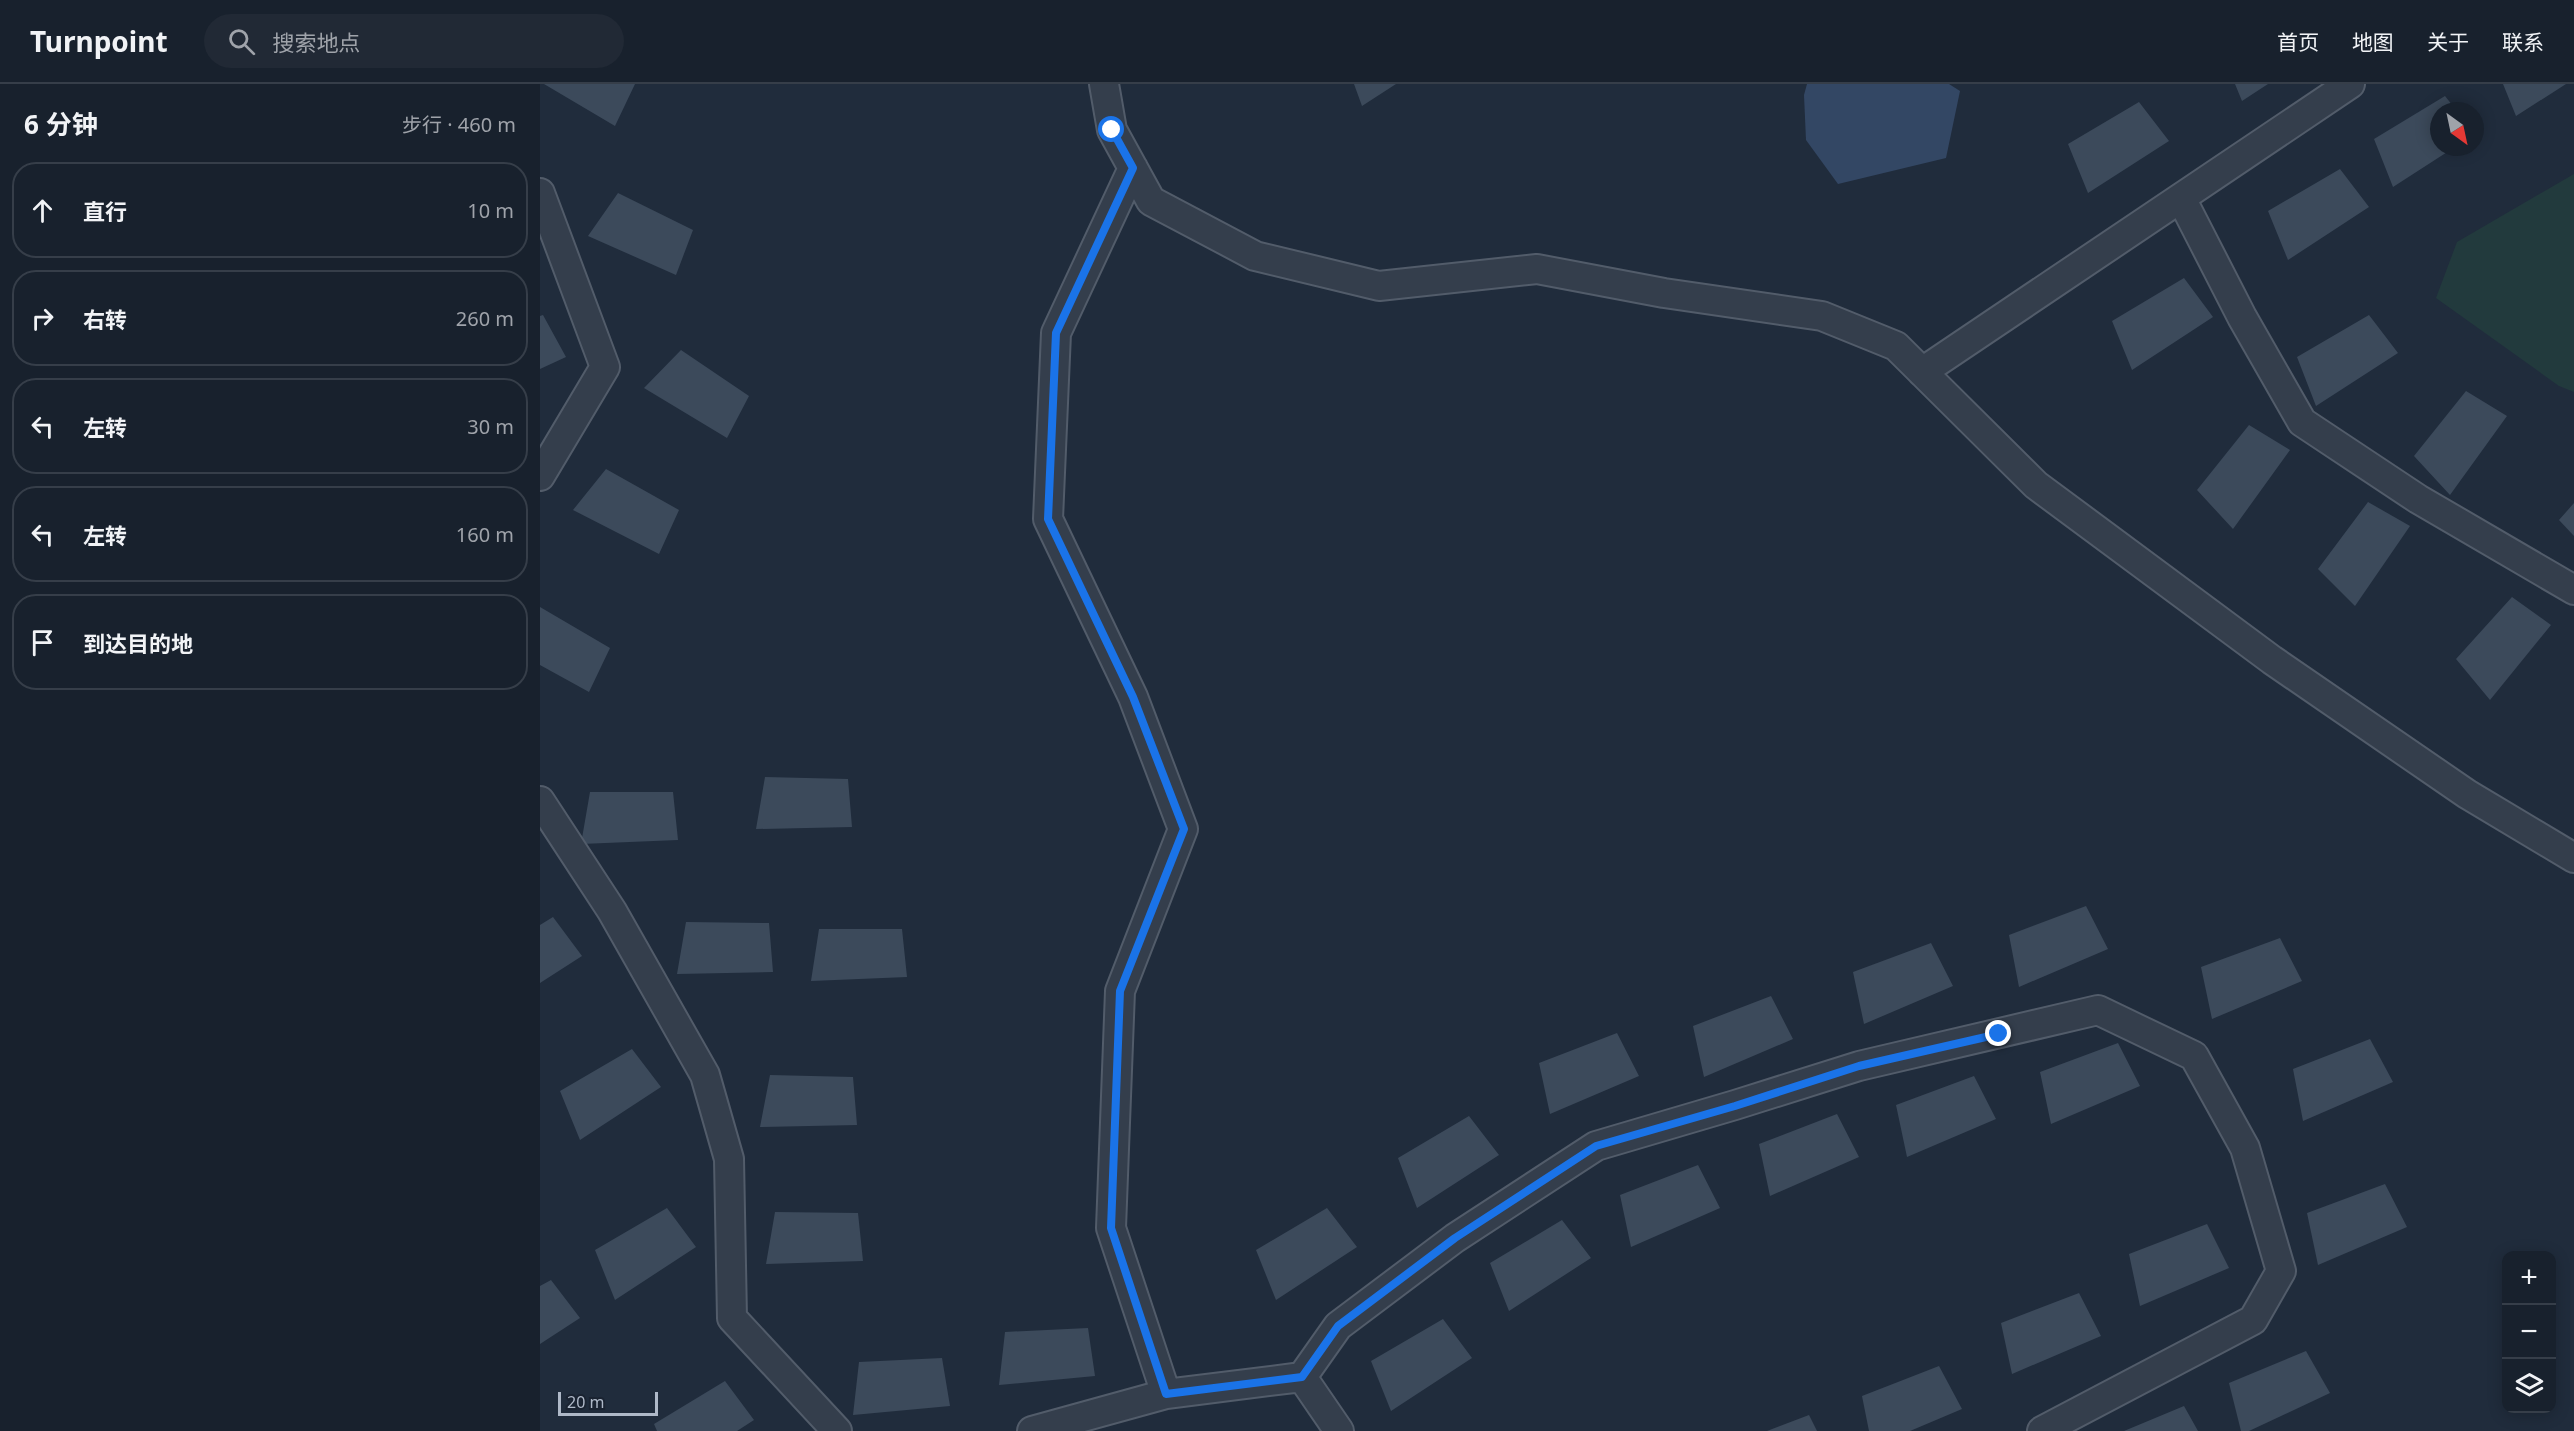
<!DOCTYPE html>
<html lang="zh">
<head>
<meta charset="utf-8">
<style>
  body { margin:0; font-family:"Noto Sans","Noto Sans SC",sans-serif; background:#212935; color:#f1f3f6 }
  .controls { position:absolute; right:18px; bottom:18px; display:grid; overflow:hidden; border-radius:12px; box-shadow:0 3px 15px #0003 }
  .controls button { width:54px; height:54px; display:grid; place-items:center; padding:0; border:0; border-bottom:2px solid #363e49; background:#18212d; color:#f1f3f6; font:30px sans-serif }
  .compass { position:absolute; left:1890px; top:18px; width:54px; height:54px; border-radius:50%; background:#18212d; box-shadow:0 3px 15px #0003; rotate:147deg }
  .scale { position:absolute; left:18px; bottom:15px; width:100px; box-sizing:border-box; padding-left:6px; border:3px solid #afb9c8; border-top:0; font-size:16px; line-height:21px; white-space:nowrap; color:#afb9c8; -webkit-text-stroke:4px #1a2331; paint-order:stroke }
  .stop { position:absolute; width:18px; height:18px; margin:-14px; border:4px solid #1a73e8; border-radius:50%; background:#fff }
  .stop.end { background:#1a73e8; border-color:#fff; box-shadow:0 2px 6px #0008 }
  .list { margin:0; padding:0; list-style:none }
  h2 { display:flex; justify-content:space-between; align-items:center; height:78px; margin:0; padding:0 24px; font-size:26px }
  h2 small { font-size:20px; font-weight:400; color:#9fa3aa }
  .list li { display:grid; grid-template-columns:39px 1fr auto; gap:18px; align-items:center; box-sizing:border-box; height:96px; margin:0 12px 12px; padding:0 12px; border:2px solid #363e49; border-radius:24px }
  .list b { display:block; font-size:22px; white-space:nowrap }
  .list em { font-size:20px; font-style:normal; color:#9fa3aa }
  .icon { flex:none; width:33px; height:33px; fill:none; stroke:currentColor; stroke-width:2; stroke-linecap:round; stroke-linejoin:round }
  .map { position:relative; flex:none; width:2034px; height:1347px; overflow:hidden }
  header { display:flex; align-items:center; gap:36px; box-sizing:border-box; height:84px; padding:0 30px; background:#18212d; border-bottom:2px solid #363e49 }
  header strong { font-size:28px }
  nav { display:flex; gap:33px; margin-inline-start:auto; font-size:21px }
  .search { width:420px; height:54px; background:#212935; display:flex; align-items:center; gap:15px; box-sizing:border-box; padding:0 21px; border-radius:33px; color:#9fa3aa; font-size:22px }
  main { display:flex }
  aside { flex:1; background:#18212d }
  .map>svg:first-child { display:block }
  .green { fill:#223a3d }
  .water { fill:#334764 }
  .building { fill:#3c4a5b }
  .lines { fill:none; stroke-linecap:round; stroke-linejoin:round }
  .street-casing { stroke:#525c6a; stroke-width:32 }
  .street { stroke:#343e4c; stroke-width:28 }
  .route { stroke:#1a73e8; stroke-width:8 }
</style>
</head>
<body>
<header>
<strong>Turnpoint</strong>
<div class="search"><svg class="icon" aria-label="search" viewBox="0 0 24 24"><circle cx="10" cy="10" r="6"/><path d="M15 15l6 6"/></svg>搜索地点</div>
<nav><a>首页</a><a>地图</a><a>关于</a><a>联系</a></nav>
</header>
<main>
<aside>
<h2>6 分钟<small>步行 · 460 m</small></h2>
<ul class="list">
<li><svg class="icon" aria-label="ahead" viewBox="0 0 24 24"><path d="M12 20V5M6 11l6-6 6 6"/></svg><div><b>直行</b></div><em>10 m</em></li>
<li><svg class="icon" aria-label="right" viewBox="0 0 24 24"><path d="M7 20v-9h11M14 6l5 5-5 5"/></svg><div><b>右转</b></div><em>260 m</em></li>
<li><svg class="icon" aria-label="left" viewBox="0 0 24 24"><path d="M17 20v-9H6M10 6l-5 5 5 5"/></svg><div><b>左转</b></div><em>30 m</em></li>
<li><svg class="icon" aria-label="left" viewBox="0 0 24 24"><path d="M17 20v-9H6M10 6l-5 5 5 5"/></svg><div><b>左转</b></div><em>160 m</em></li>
<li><svg class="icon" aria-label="arrive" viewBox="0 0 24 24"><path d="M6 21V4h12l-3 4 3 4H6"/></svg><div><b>到达目的地</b></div></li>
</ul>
</aside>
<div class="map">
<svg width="2034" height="1347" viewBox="0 0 2034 1347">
  <rect width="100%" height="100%" fill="#202c3c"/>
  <path class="green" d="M 2034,90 L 2034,308 L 2019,302 L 1896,214 L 1917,158 Z"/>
  <path class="water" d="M 1267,0 L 1409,0 L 1420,7 L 1406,74 L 1298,100 L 1266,56 L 1264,11 Z"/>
  <path class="building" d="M 4,0 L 95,0 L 75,42 Z
    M 814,0 L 856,0 L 822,22 Z
    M 1695,0 L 1728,0 L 1702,17 Z
    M 1963,0 L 2026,0 L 1976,32 Z
    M 1905,12 L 1917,27 L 1899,27 L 1899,63 L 1915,63 L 1853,103 L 1834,55 Z
    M 1599,18 L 1629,57 L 1548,109 L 1528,60 Z
    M 1800,85 L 1829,123 L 1748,176 L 1728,127 Z
    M 78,109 L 153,146 L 136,191 L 48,152 Z
    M 1644,194 L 1673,233 L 1592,286 L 1572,237 Z
    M 3,231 L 26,273 L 0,285 L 0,232 Z
    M 1829,231 L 1858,269 L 1776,322 L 1757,273 Z
    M 141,266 L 209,312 L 187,354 L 104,304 Z
    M 1926,307 L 1967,332 L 1910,411 L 1874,372 Z
    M 1709,341 L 1750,366 L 1693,445 L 1657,406 Z
    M 66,385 L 139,426 L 119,470 L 33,426 Z
    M 1828,418 L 1870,442 L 1815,522 L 1778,485 Z
    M 2034,419 L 2034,452 L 2019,436 Z
    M 1972,513 L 2011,541 L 1950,616 L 1916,575 Z
    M 0,523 L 70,564 L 49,608 L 0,581 Z
    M 225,693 L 308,695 L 312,743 L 216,745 Z
    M 50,708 L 133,708 L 138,756 L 41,760 Z
    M 1546,822 L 1568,865 L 1479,903 L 1469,851 Z
    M 13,833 L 42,872 L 0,899 L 0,841 Z
    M 146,838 L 229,839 L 233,888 L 137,890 Z
    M 279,845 L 362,845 L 367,893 L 271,897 Z
    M 1740,854 L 1762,897 L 1672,935 L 1661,883 Z
    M 1391,859 L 1413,902 L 1324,940 L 1313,888 Z
    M 1231,912 L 1253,955 L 1164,993 L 1153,942 Z
    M 1077,949 L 1099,992 L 1010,1030 L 999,979 Z
    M 1830,955 L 1853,998 L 1763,1037 L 1753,985 Z
    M 1578,959 L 1600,1002 L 1511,1040 L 1500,988 Z
    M 92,965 L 121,1003 L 40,1056 L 20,1007 Z
    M 230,991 L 313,993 L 317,1041 L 220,1043 Z
    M 1434,992 L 1456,1035 L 1367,1073 L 1356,1021 Z
    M 1297,1030 L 1319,1073 L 1230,1112 L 1219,1060 Z
    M 929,1032 L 959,1071 L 877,1124 L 858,1074 Z
    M 1158,1081 L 1180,1124 L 1091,1163 L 1080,1111 Z
    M 1845,1100 L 1867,1143 L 1778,1181 L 1767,1129 Z
    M 127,1124 L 156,1163 L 75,1216 L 55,1166 Z
    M 787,1124 L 817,1163 L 736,1216 L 716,1166 Z
    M 235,1128 L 318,1129 L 323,1177 L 226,1180 Z
    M 1022,1136 L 1051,1174 L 969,1227 L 950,1179 Z
    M 1667,1140 L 1689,1184 L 1600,1222 L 1589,1170 Z
    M 11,1196 L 40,1234 L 0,1260 L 0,1202 Z
    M 1539,1209 L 1561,1252 L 1472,1290 L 1461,1239 Z
    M 903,1235 L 932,1274 L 851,1327 L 831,1277 Z
    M 548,1244 L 555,1292 L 459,1301 L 465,1248 Z
    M 1766,1267 L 1790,1309 L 1709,1347 L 1701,1347 L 1689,1299 Z
    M 402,1274 L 410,1322 L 313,1331 L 319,1278 Z
    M 1399,1282 L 1422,1325 L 1370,1347 L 1329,1347 L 1322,1312 Z
    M 185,1297 L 214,1336 L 197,1347 L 117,1347 L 114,1340 Z
    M 1644,1322 L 1658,1347 L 1584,1347 Z
    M 1269,1331 L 1277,1347 L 1227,1347 Z"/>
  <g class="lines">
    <defs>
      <path id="street" d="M 564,0 L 572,46 L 611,117 L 715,172 L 839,202 L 997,185 L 1124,209 L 1282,232 L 1356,262 L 1496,401 L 1732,576 L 1927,710 L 2034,774
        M 593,84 L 516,249 L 508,435 L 593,613 L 643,745 L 580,907 L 571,1144 L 626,1310
        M 0,109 L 65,283 L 0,392
        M 1641,114 L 1702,233 L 1762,338 L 1878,415 L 2034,506
        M 1382,288 L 1810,0
        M 0,717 L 72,827 L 165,991 L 189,1075 L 192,1234 L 297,1347
        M 762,1293 L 799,1347
        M 492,1347 L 626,1310 L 762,1293 L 798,1242 L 915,1154 L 1056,1062 L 1195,1021 L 1319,982 L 1558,926 L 1654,972 L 1705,1064 L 1741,1187 L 1713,1236 L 1502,1347"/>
    </defs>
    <use href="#street" class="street-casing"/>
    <use href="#street" class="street"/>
  </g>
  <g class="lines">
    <path class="route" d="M 572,46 L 593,84 L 516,249 L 508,435 L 593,613 L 644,745 L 580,907 L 571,1144 L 626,1310 L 762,1293 L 798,1242 L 915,1154 L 1056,1062 L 1195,1022 L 1319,982 L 1459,950"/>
  </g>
</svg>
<div class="controls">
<button>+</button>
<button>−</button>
<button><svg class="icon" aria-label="layers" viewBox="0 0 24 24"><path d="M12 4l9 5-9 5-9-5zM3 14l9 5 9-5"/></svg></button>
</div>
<svg class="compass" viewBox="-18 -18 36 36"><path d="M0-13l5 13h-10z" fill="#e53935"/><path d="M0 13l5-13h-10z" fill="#9fa3aa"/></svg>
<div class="scale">20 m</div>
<div class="stop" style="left:572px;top:46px"></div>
<div class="stop end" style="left:1459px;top:950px"></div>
</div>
</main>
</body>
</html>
